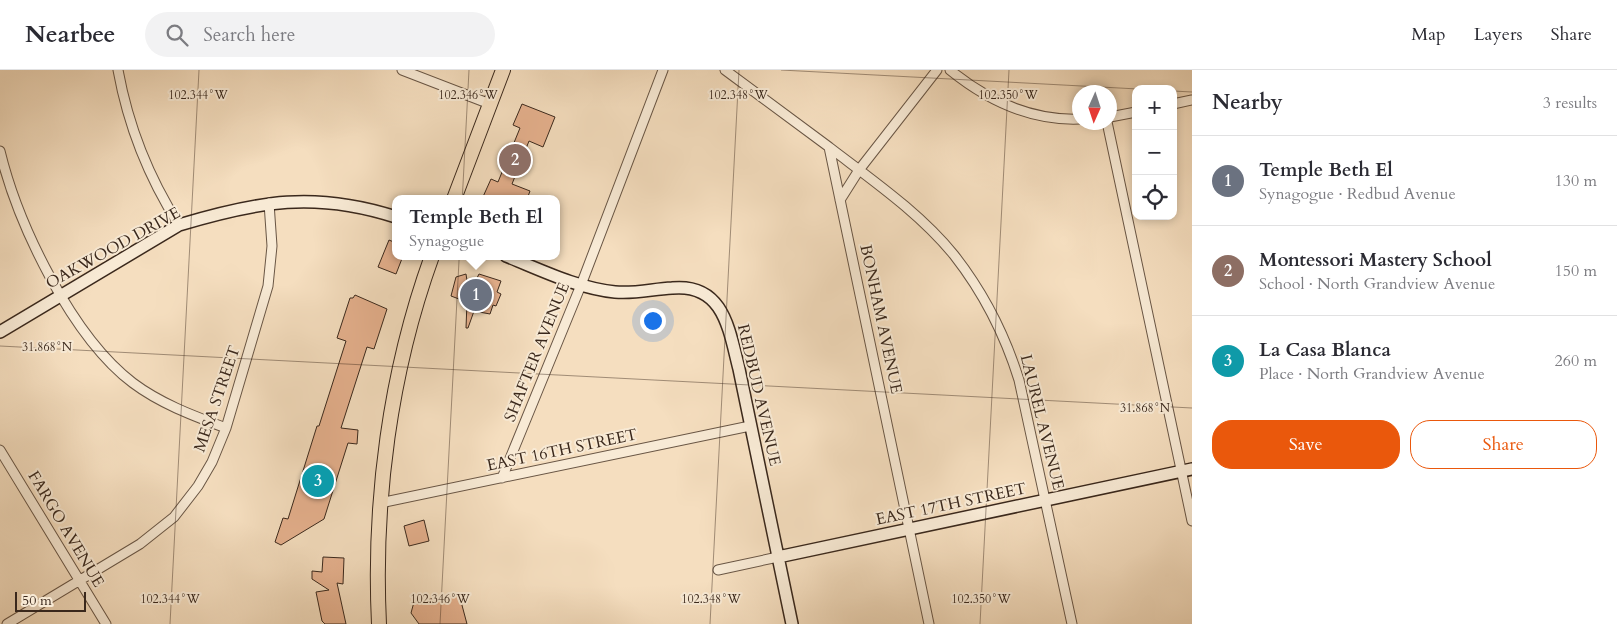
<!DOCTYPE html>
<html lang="en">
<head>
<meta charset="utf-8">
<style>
  body { margin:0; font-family:Cardo,serif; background:#f2f2f3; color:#2b2b33 }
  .controls { position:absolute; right:15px; top:15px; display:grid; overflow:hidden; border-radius:10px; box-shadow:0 2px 8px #0003 }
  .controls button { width:45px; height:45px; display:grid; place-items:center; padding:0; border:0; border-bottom:1px solid #e1e1e2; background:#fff; color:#2b2b33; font:25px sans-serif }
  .compass { position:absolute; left:1072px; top:15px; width:45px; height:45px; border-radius:50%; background:#fff; box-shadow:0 2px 8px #0003; rotate:183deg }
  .scale { position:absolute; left:15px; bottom:12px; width:71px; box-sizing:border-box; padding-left:5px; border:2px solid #3a281c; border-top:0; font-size:14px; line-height:18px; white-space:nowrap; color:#3a281c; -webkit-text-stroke:4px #f8ead5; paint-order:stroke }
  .you { position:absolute; left:652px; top:250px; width:18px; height:18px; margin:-12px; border:4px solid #fff; border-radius:50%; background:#1a73e8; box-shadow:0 0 0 8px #1a73e833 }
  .badge { display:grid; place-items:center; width:32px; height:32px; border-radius:50%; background:#ea580c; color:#fff; font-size:16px; font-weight:700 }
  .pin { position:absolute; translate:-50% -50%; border:2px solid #fff; box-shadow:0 1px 5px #0006 }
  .popup { position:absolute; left:392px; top:125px; width:168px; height:65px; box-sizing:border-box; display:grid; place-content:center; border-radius:10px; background:#fff; filter:drop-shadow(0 1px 4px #0005); font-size:16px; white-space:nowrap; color:#7c7c81 }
  .popup b { font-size:19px; color:#2b2b33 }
  .popup::after { content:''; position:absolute; left:50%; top:100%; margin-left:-10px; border:10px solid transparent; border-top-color:#fff }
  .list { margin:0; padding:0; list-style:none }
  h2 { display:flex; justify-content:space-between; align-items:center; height:65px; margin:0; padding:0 20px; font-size:21px }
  h2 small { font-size:16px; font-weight:400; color:#7c7c81 }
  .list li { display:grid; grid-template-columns:32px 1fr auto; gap:15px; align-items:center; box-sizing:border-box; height:90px; padding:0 20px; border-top:1px solid #e1e1e2 }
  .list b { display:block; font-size:19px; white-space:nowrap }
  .list p { margin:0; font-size:16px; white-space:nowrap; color:#7c7c81 }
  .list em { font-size:16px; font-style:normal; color:#7c7c81 }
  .actions { display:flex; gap:10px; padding:15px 20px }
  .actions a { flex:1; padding:11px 0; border:1px solid #ea580c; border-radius:20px; text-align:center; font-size:18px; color:#ea580c }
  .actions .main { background:#ea580c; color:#fff }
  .icon { flex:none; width:28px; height:28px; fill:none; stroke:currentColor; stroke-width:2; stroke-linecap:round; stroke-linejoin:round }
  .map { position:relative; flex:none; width:1192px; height:554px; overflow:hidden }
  header { display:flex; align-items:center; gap:30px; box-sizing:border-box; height:70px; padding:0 25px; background:#fff; border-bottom:1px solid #e1e1e2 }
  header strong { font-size:24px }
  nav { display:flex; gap:28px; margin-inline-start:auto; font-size:18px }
  .search { width:350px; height:45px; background:#f2f2f3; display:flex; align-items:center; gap:12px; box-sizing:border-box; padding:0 18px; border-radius:28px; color:#7c7c81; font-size:19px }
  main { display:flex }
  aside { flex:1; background:#fff }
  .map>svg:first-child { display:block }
  .building { fill:#e6b18e; stroke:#3a281c }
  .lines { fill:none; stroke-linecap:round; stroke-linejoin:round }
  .street-casing { stroke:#695645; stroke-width:11 }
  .secondary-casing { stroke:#3a281c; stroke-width:14 }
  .primary-casing { stroke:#3a281c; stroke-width:16 }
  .street { stroke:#f8ead5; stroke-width:9 }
  .secondary { stroke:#f8ead5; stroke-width:11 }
  .primary { stroke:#f5debf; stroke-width:14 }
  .ticks { fill:none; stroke:#3a281c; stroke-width:1; stroke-opacity:0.45 }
  .labels { text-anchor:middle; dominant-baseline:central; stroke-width:4; stroke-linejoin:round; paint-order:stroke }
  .street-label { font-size:16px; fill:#3a281c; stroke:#f8ead5 }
  .ticks-label { font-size:12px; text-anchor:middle; fill:#3a281c; stroke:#f8ead5; stroke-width:4; stroke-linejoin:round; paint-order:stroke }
</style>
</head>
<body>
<header>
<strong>Nearbee</strong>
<div class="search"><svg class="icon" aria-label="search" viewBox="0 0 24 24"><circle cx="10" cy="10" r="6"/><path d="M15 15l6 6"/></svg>Search here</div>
<nav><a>Map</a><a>Layers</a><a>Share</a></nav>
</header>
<main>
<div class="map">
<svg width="1192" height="554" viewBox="0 0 1192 554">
  <rect width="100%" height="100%" fill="#f5debf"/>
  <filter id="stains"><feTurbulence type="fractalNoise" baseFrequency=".004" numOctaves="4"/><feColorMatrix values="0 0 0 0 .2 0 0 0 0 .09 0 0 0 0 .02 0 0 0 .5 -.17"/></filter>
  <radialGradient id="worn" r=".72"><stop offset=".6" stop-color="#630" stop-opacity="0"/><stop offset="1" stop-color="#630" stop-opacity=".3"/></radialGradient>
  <path class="building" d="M 522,34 L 555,47 L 543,77 L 529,71 L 512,114 L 530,121 L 527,129 L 482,129 L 491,109 L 498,112 L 520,58 L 513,55 Z
    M 389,170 L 396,173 L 396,186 L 403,186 L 396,204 L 378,197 Z
    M 466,204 L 469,224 L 479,204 L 501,211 L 497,222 L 501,224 L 496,236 L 493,235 L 490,244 L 474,241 L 468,258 L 466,258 L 467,232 L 451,226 L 456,207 Z
    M 355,225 L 387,239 L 374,279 L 367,277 L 341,358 L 358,360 L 357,374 L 348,373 L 324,449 L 281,475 L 275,472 L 283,448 L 288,449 L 317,356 L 319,356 L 346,271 L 337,268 L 350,228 L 353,228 Z
    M 424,450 L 429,471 L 409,476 L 404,456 Z
    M 323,487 L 344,488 L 343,514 L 337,513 L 346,554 L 325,554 L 322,551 L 316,522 L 329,520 L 312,509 L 312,501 L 322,502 Z
    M 459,524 L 467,554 L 419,554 L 411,543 L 414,532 Z"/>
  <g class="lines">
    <defs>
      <path id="street" d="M 118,0 C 128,55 149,108 179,155
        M 402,0 L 490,34
        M 725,0 L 829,77 L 929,554
        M 950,0 C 987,30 1031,51 1080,49
        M 1173,34 L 1192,30
        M 1110,47 L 1136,42
        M 1107,52 L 1192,451
        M 829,77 C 872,110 920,143 954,185 C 983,222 1005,265 1019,310 L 1072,554
        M 0,81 C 18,155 72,267 133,313 C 161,334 194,346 226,358
        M 840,130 L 859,100 L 937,0
        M 0,380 L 106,554
        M 502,408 L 581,215 L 663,0
        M 380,433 L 750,356
        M 718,500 L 778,487
        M 7,554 L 140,474 L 174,447 L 198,416 L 212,392 L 226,358 L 268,216 L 272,176 L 269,133"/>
      <path id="secondary" d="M 506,186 C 541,200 577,218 615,222 C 634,224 653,219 672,218 C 724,213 729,260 739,299 L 792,554
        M 0,262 L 179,155 C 259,131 315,121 396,147
        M 778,487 L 1192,399"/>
      <path id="primary" d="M 454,129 L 503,0
        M 379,554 C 373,431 390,302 432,186"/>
    </defs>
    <use href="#street" class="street-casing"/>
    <use href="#secondary" class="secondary-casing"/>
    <use href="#primary" class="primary-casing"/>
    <use href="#street" class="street"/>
    <use href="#secondary" class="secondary"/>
    <use href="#primary" class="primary"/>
  </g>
  <path class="ticks" d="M 781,0 L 1138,19M 1173,21 L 1192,22M 0,276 L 1192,338M 170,554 L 199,0M 440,554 L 469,0M 710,554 L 739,0M 980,554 L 1009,0"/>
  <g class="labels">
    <g class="street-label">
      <text transform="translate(113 178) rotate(-29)">OAKWOOD DRIVE</text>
      <text transform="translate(881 249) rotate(78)">BONHAM AVENUE</text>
      <text transform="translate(537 282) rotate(-68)">SHAFTER AVENUE</text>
      <text transform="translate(759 325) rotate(77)">REDBUD AVENUE</text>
      <text transform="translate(217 329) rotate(-71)">MESA STREET</text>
      <text transform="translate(1042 352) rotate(76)">LAUREL AVENUE</text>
      <text transform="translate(562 380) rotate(-12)">EAST 16TH STREET</text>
      <text transform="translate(951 434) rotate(-12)">EAST 17TH STREET</text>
      <text transform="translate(66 459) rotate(59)">FARGO AVENUE</text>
    </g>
  </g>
  <g class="ticks-label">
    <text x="198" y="29">102.344°W</text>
    <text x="468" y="29">102.346°W</text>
    <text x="738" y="29">102.348°W</text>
    <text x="1008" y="29">102.350°W</text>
    <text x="47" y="281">31.868°N</text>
    <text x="1145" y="342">31.868°N</text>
    <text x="170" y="533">102.344°W</text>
    <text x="440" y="533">102.346°W</text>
    <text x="711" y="533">102.348°W</text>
    <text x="981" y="533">102.350°W</text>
  </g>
  <rect width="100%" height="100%" filter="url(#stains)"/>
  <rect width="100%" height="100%" fill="url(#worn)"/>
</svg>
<div class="controls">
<button>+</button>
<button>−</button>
<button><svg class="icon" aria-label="locate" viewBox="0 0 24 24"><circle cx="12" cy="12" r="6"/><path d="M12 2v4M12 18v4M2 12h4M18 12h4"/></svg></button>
</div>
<svg class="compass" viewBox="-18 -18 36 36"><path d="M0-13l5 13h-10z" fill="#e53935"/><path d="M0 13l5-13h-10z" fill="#7c7c81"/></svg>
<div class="scale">50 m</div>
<div class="you"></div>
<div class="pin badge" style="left:476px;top:225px;background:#6b7280">1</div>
<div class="popup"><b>Temple Beth El</b>Synagogue</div>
<div class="pin badge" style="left:515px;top:90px;background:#8d6e63">2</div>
<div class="pin badge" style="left:318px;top:411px;background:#0f9aa8">3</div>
</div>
<aside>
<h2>Nearby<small>3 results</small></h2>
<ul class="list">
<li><span class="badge" style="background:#6b7280">1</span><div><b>Temple Beth El</b><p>Synagogue · Redbud Avenue</p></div><em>130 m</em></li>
<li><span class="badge" style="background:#8d6e63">2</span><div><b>Montessori Mastery School</b><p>School · North Grandview Avenue</p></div><em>150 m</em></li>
<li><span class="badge" style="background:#0f9aa8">3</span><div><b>La Casa Blanca</b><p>Place · North Grandview Avenue</p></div><em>260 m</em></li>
</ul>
<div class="actions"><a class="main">Save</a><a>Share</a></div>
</aside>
</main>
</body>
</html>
